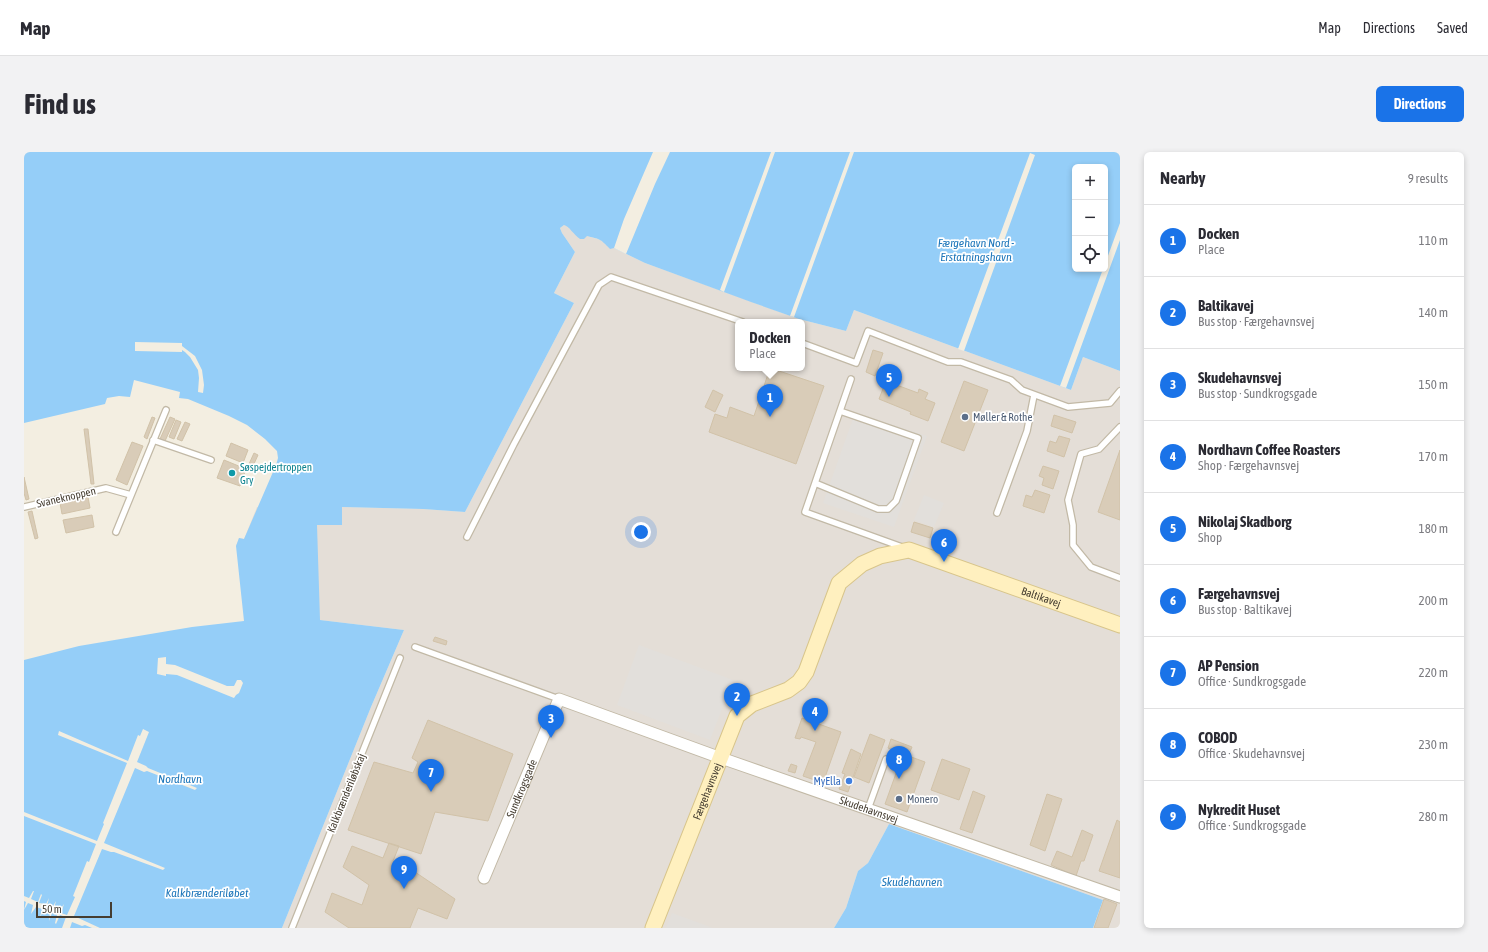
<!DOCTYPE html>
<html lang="en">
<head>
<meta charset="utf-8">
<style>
  body { margin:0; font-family:"Asap Condensed",sans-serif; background:#f2f2f3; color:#2b2b33 }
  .controls { position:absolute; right:12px; top:12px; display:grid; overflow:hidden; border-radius:6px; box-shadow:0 2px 6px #0003 }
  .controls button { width:36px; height:36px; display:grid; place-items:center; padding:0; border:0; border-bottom:1px solid #e1e1e2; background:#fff; color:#2b2b33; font:20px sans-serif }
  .scale { position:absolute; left:12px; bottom:10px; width:76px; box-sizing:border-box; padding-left:4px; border:2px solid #453d31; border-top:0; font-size:11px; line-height:14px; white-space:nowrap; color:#453d31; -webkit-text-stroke:3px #fff; paint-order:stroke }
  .you { position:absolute; left:617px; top:380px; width:14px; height:14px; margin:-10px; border:3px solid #fff; border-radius:50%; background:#1a73e8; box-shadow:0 0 0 6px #1a73e833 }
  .badge { display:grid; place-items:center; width:26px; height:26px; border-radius:50%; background:#1a73e8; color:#fff; font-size:13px; font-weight:700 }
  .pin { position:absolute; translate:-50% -33px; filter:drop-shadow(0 1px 2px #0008) }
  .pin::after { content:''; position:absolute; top:21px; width:14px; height:12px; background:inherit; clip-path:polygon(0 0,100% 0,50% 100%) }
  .popup { position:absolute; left:711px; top:167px; width:70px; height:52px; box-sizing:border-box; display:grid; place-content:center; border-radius:6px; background:#fff; filter:drop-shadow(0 1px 3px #0005); font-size:13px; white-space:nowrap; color:#7c7c81 }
  .popup b { font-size:15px; color:#2b2b33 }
  .popup::after { content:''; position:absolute; left:50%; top:100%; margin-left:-8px; border:8px solid transparent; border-top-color:#fff }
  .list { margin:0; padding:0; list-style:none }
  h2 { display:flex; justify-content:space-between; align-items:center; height:52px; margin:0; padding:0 16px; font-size:17px }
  h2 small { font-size:13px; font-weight:400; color:#7c7c81 }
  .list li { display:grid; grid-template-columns:26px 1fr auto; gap:12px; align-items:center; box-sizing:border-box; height:72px; padding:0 16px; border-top:1px solid #e1e1e2 }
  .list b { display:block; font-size:15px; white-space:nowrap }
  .list p { margin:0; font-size:13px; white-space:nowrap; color:#7c7c81 }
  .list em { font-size:13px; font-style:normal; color:#7c7c81 }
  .icon { flex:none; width:22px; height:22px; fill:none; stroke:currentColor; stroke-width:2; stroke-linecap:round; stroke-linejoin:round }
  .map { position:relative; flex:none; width:1096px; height:776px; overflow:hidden; border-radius:6px }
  header { display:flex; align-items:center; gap:24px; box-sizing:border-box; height:56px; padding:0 20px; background:#fff; border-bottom:1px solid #e1e1e2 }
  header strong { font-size:19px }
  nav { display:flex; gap:22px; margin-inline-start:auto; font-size:14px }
  .intro { display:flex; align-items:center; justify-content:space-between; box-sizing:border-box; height:96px; padding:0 24px }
  h1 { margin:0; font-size:28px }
  .button { padding:10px 18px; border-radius:6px; background:#1a73e8; color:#fff; font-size:14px; font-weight:700 }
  main { display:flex; gap:24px; padding:0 24px }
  aside { flex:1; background:#fff; border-radius:6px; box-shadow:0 2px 6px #0003 }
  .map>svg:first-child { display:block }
  .industrial { fill:#e4ded7; fill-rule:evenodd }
  .parking { fill:#e2dfdb }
  .water { fill:#95cef8; fill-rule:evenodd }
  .pier { fill:#f3eee1 }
  .building { fill:#d9ccb8; stroke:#d1c2a8 }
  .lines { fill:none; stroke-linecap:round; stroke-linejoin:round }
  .lane-casing { stroke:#c2b9a6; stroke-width:8 }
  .street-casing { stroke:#c2b9a6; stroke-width:13 }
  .secondary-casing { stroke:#d8c58b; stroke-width:17 }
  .lane { stroke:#fff; stroke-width:5.5 }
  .street { stroke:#fff; stroke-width:11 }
  .secondary { stroke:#fff0bf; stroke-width:15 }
  .service-dot { fill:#5c6f8a; stroke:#fff; stroke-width:1.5 }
  .culture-dot { fill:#0f9aa8; stroke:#fff; stroke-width:1.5 }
  .shop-dot { fill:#3f7fe0; stroke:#fff; stroke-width:1.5 }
  .labels { text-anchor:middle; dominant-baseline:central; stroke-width:3.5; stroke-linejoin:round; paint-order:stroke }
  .service-label { font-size:11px; fill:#4e5e75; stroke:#fff; text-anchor:start }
  .culture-label { font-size:11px; fill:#0d838f; stroke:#fff; text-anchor:start }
  .street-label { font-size:11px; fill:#453d31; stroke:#fff }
  .shop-label { font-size:11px; fill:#366cbe; stroke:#fff; text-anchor:end }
  .water-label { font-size:12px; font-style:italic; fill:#2078bb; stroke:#fff }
</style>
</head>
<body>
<header>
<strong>Map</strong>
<nav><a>Map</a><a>Directions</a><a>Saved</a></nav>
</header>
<div class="intro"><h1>Find us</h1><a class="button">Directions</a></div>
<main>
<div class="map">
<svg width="1096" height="776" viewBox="0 0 1096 776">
  <rect width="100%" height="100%" fill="#f3eee1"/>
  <path class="industrial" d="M 540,73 L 543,73 L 546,77 L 563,84 L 577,88 L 586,96 L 590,96 L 621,111 L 775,167 L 822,179 L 830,158 L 1047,238 L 1059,205 L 1096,219 L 1096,776 L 1069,776 L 1079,748 L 865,672 L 844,711 L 834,719 L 822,756 L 810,776 L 258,776 L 347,555 L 380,478 L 296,468 L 212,394 L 215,386 L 220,387 L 233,355 L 318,355 L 399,357 L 441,360 L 550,151 L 530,141 L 551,100 L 538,81 L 536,76 ZM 714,170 L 778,170 L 778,216 L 714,216 Z"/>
  <path class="parking" d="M 831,261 L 903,284 L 870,375 L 799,351 Z
    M 900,343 L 920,351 L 910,375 L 890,368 Z
    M 615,493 L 709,528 L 686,588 L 593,553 Z
    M 648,761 L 689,776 L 642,776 Z"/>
  <path class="water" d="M 0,0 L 1096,0 L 1096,219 L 1059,205 L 1047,238 L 830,158 L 822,179 L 775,167 L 727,150 L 621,111 L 590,96 L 586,97 C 575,86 578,88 563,84 L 560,87 L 556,87 C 550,83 545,74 540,73 L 536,76 L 538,81 L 551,100 L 530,141 L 550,151 L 441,360 L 399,357 L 318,355 L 318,373 L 293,373 L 296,468 L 380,478 L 347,555 L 258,776 L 0,776 L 0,508 L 55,494 L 168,475 L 220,469 L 212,394 L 215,386 L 220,387 L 252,313 L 254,306 L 253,299 L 241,287 L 223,273 L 205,264 L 164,247 L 155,246 L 156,240 L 110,228 L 106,245 L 95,244 L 83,246 L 81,252 L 0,271 ZM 1051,15 L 1081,15 L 1081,117 L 1051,117 Z
    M 865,672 L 1079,748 L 1069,776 L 810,776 L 822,756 L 834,719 L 844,711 Z"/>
  <path class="pier" d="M 629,0 L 646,0 L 631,32 L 602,102 L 590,96 L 600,67 Z
    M 747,0 L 751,0 L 700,140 L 696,138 Z
    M 826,0 L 830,0 L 770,165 L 766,164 Z
    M 1006,1 L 1011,3 L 940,199 L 934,197 Z
    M 1096,71 L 1096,88 L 1042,236 L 1036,234 L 1079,117 L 1081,117 L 1081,112 Z
    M 111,190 L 158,191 L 158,194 L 171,204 L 178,218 L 180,233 L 179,241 L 174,240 L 175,226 L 174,218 L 166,205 L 161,200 L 158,198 L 158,200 L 111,199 Z
    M 142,505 L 142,512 L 151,513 L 203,534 L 210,534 L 213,528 L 217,528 L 219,531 L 215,541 L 212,543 L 210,546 L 153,523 L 142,522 L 142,524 L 133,522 L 134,506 Z
    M 119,577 L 125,580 L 113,610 L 122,614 L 124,616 L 173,636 L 171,638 L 123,619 L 120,620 L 111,616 L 80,691 L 141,716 L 139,718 L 90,700 L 87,700 L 78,697 L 50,764 L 76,776 L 68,776 L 61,773 L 58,774 L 48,770 L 46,776 L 38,776 L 42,765 L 36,763 L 32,772 L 31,771 L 33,763 L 28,761 L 25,769 L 26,760 L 20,758 L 16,765 L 18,757 L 12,755 L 7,762 L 9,753 L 4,751 L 0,758 L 2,750 L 0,749 L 0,744 L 5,746 L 9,739 L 10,739 L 7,747 L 14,750 L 17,742 L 18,743 L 15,751 L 22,752 L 25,746 L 23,754 L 28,756 L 32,749 L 30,757 L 35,759 L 40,752 L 37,761 L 43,763 L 51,745 L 49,744 L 63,709 L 65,710 L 72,692 L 0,664 L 0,660 L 73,689 L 80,672 L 79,671 L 103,611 L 34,583 L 35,579 L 104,609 L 114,583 L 116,584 Z"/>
  <path class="building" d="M 849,198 L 859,201 L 851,224 L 842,220 Z
    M 746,216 L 800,234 L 772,312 L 685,280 L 691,262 L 703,266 L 706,255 L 730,264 Z
    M 862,229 L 894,241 L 895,237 L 904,241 L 901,247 L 911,251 L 904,269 L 886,262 L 887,260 L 855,247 Z
    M 940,229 L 964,238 L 940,299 L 917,290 Z
    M 689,238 L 699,243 L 691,260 L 681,255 Z
    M 1030,263 L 1052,270 L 1048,281 L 1027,274 Z
    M 128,265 L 131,266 L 123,287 L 120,285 Z
    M 146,265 L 151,267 L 141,289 L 136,287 Z
    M 152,268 L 157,270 L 150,287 L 145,285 Z
    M 161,270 L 166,272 L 158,289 L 153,287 Z
    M 60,277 L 64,277 L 70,332 L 67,332 Z
    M 1035,284 L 1046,287 L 1040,305 L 1023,299 L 1026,289 L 1032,291 Z
    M 108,290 L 119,294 L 103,333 L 92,328 Z
    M 207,291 L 224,298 L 219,311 L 202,304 Z
    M 1096,298 L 1096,368 L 1074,360 Z
    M 230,301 L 234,303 L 229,314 L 225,312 Z
    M 200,308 L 222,317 L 216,334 L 193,326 Z
    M 1019,314 L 1035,319 L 1029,337 L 1018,333 L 1020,326 L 1015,324 Z
    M 0,325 L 5,347 L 2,348 L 0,341 Z
    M 1011,338 L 1026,343 L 1020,361 L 999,354 L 1002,343 L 1008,345 Z
    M 64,345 L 66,356 L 38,362 L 36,351 Z
    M 8,359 L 14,386 L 11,387 L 4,360 Z
    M 68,363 L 70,375 L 42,381 L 39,368 Z
    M 890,370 L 909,376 L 906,386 L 887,380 Z
    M 411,485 L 423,489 L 422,493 L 409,489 Z
    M 778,566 L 817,580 L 799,631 L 779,624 L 792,590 L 777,585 L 776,587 L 771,586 Z
    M 404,568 L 489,602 L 464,669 L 411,660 L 397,702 L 324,678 L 350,610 L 389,621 L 394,610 L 388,606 Z
    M 846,582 L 861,588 L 845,631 L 830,625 Z
    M 867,587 L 888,595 L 884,604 L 864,596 Z
    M 827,597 L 837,602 L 824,640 L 815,637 L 821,622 L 818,621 Z
    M 879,602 L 901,610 L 883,660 L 861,652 Z
    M 918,607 L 946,617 L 935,648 L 907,638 Z
    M 767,612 L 773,614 L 771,621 L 764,619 Z
    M 949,639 L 961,644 L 948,681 L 936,677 Z
    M 1023,642 L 1038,647 L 1021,699 L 1006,693 Z
    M 1093,668 L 1096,670 L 1096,726 L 1075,719 Z
    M 1058,678 L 1069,683 L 1060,709 L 1057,709 L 1052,724 L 1027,713 L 1033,699 L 1048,705 Z
    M 365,691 L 375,694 L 369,709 L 391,720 L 431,747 L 423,767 L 394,756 L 386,776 L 325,776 L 301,760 L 308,741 L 338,753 L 345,733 L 319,715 L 328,694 L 359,706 Z
    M 1080,747 L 1093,752 L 1084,776 L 1070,776 Z"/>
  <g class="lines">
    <defs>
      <path id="lane" d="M 778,191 L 832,211 L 844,179 L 924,210 L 937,210 L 987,228 L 998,238 L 1044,255 L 1086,251 L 1096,239
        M 827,227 L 781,360 L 878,395
        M 1096,275 L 1075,297 L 1057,302 L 1044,348 L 1049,373 L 1049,393 L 1067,415 L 1096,426
        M 129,288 L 187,308
        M 791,331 L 854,357 L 864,357 L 872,349 L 894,286 L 816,259
        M 0,355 L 82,336 L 107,343
        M 973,361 L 1003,279 L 1010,243
        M 92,380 L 142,258
        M 443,385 L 490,292 L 575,133 L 587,125 L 719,170
        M 391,495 L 535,547
        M 844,657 L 862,607
        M 268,776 L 376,506"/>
      <g id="street">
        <path id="s1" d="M 460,726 L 535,547 L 697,606 L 1096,745"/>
      </g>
      <g id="secondary">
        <path id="s2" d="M 629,776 L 713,564 L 728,552 L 764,538 L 775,530 L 782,520 L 815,431 L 838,412 L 856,404 L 885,398 L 1096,473"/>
      </g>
    </defs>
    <use href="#lane" class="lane-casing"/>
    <use href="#street" class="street-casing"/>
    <use href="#secondary" class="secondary-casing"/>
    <use href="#lane" class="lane"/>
    <use href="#street" class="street"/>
    <use href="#secondary" class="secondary"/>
  </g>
  <g class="service-dot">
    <circle cx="941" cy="265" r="4"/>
    <circle cx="875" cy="647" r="4"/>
  </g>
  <circle class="culture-dot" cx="208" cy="321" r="4"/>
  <circle class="shop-dot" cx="825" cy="629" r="4"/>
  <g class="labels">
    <g class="service-label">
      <text x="949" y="265">Møller &amp; Rothe</text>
      <text x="883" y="647">Monero</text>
    </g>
    <g class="culture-label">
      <text x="216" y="315">Søspejdertroppen<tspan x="216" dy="13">Gry</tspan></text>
    </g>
    <g class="street-label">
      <text transform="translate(42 345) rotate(-13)">Svaneknoppen</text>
      <text stroke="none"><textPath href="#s2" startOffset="626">Baltikavej</textPath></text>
      <text stroke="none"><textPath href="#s1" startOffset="97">Sundkrogsgade</textPath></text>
      <text stroke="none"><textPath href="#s2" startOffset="147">Færgehavnsvej</textPath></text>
      <text transform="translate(322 641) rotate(-68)">Kalkbrænderiløbskaj</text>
      <text stroke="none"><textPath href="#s1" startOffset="523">Skudehavnsvej</textPath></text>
    </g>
    <g class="shop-label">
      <text x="817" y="629">MyElla</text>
    </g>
    <g class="water-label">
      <text x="952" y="91">Færgehavn Nord -<tspan x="952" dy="14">Erstatningshavn</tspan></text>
      <text x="156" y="627">Nordhavn</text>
      <text x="888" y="730">Skudehavnen</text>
      <text x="183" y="741">Kalkbrænderiløbet</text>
    </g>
  </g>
</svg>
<div class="controls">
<button>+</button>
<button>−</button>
<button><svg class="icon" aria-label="locate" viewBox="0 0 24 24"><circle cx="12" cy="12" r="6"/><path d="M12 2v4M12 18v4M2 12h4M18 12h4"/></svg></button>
</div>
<div class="scale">50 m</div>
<div class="you"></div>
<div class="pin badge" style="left:746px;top:265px">1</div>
<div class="popup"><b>Docken</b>Place</div>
<div class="pin badge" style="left:713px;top:564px">2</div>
<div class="pin badge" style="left:527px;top:586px">3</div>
<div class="pin badge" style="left:791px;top:579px">4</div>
<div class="pin badge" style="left:865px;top:245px">5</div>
<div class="pin badge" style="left:920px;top:410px">6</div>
<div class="pin badge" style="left:407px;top:640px">7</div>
<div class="pin badge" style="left:875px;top:627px">8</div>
<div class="pin badge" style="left:380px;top:737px">9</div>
</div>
<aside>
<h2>Nearby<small>9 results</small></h2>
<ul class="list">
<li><span class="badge">1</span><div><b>Docken</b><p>Place</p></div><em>110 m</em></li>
<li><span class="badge">2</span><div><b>Baltikavej</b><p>Bus stop · Færgehavnsvej</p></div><em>140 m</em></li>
<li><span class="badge">3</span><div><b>Skudehavnsvej</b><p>Bus stop · Sundkrogsgade</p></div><em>150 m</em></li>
<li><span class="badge">4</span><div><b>Nordhavn Coffee Roasters</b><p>Shop · Færgehavnsvej</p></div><em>170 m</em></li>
<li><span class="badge">5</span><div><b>Nikolaj Skadborg</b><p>Shop</p></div><em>180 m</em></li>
<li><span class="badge">6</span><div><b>Færgehavnsvej</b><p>Bus stop · Baltikavej</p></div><em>200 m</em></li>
<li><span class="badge">7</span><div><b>AP Pension</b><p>Office · Sundkrogsgade</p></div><em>220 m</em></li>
<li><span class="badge">8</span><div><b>COBOD</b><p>Office · Skudehavnsvej</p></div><em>230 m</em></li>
<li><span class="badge">9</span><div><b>Nykredit Huset</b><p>Office · Sundkrogsgade</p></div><em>280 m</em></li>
</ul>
</aside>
</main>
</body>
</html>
